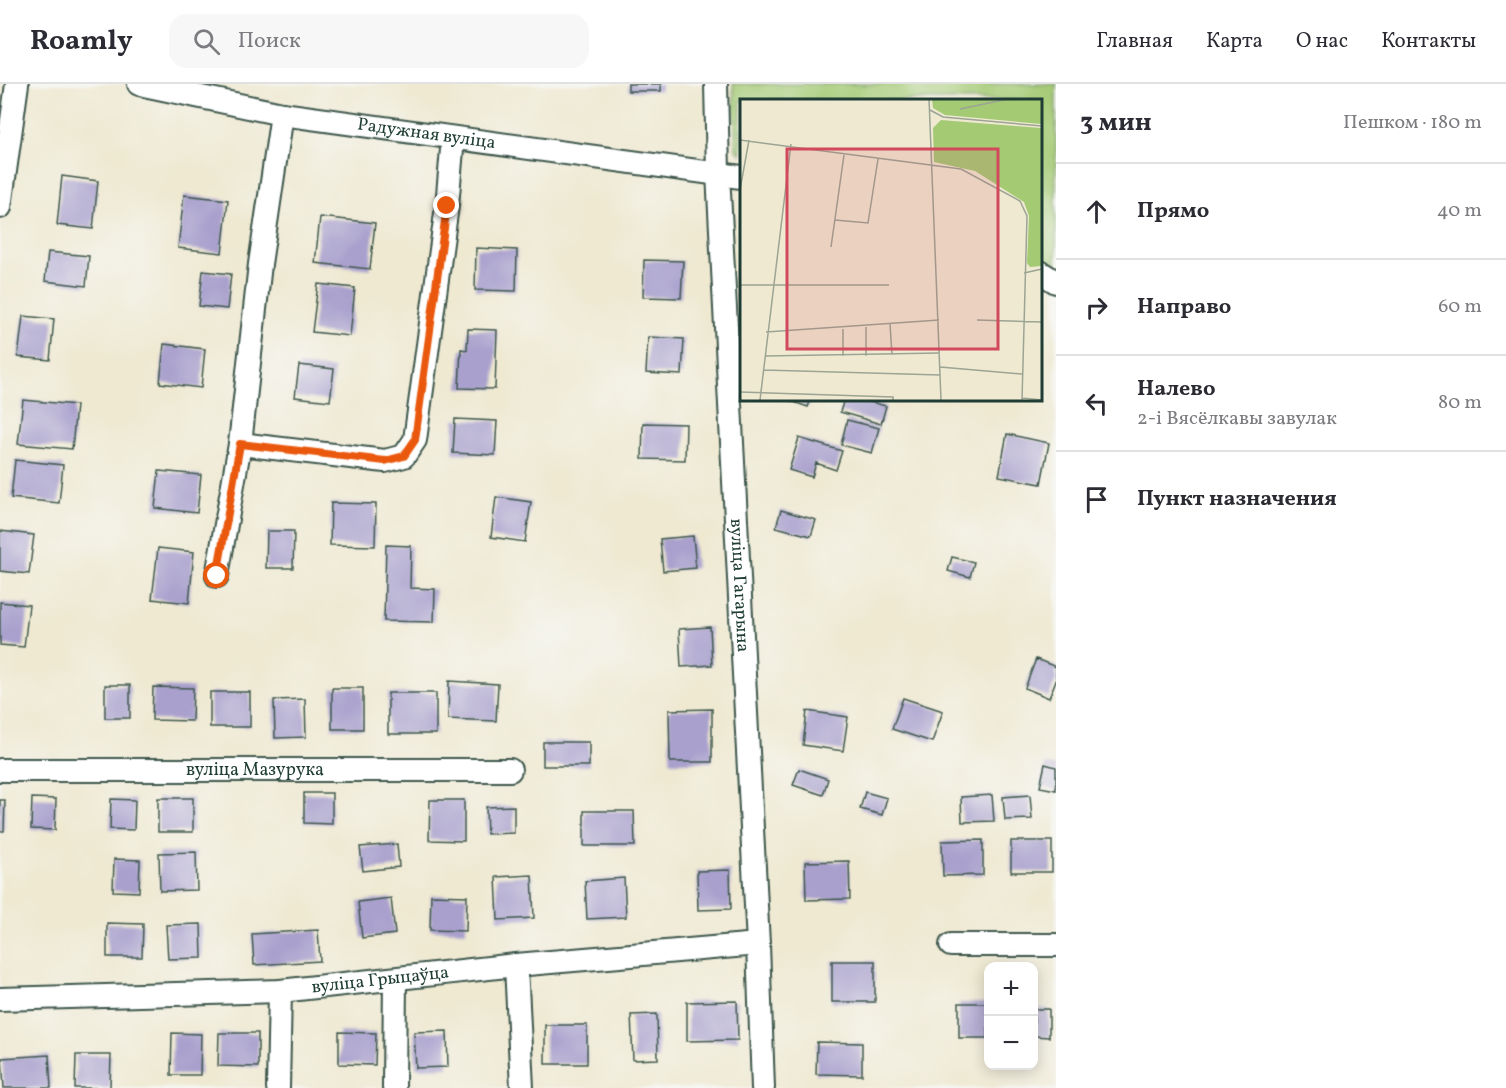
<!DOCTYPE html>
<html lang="ru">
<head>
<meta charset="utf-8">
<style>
  body { margin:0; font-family:Vollkorn,serif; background:#f7f7f7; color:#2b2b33 }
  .controls { position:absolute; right:18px; bottom:18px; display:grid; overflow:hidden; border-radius:12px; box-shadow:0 3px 15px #0003 }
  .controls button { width:54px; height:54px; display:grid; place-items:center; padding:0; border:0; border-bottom:2px solid #e1e1e2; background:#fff; color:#2b2b33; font:30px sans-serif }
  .stop { position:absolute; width:18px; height:18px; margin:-14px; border:4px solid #ea580c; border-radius:50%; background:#fff }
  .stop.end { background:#ea580c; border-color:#fff; box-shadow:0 2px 6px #0008 }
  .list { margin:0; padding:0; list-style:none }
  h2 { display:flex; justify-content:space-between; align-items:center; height:78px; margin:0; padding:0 24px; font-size:26px }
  h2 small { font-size:20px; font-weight:400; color:#7c7c81 }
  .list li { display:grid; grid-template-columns:39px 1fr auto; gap:18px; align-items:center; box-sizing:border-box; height:96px; padding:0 24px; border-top:2px solid #e1e1e2 }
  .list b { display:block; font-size:22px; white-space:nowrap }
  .list p { margin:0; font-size:20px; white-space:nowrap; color:#7c7c81 }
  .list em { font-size:20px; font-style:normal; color:#7c7c81 }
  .icon { flex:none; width:33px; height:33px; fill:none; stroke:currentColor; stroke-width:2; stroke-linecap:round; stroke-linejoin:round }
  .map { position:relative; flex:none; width:1056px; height:1004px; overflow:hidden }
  header { display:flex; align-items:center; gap:36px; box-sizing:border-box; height:84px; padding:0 30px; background:#fff; border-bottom:2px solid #e1e1e2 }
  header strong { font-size:28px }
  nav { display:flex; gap:33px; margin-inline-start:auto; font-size:21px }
  .search { width:420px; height:54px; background:#f7f7f7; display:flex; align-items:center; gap:15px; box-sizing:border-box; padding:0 21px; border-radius:18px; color:#7c7c81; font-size:22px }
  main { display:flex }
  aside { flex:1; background:#fff }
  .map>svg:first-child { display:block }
  .green { fill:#a4ca74; stroke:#628454; stroke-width:1.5 }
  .building { fill:#a9a0cd }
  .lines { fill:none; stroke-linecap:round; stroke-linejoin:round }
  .minor-casing { stroke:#3e574c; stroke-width:26 }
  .minor { stroke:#fff; stroke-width:22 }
  .route { stroke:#ea580c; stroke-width:8 }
  .labels { text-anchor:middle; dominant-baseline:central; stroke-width:6; stroke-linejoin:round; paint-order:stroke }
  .street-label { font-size:18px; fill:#1f3d34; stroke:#f6f6f2 }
  .inset-road { fill:none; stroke:#9ca493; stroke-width:1.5 }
  .view { fill:#d1495b; fill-opacity:0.15; stroke:#d1495b; stroke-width:3 }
  .inset-edge { fill:none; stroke:#1f3d34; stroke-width:3 }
</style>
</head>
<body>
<header>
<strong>Roamly</strong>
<div class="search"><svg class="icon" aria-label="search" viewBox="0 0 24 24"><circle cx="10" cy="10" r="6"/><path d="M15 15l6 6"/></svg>Поиск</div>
<nav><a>Главная</a><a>Карта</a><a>О нас</a><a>Контакты</a></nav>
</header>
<main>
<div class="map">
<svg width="1056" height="1004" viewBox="0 0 1056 1004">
  <rect width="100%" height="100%" fill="#f6f6f2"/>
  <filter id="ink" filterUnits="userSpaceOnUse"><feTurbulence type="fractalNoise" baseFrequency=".0167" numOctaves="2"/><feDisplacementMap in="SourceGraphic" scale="12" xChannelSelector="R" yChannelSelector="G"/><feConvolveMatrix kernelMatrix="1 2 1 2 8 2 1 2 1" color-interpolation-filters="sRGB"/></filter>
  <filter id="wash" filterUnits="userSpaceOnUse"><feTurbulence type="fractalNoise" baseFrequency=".008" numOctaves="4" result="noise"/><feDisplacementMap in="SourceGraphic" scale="24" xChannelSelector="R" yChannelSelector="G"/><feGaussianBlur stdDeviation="1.35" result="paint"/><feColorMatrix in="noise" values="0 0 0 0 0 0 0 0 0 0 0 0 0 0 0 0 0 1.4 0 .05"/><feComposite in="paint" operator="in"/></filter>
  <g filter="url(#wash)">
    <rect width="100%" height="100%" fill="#efe9d2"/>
    <path class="green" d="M 733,0 L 1056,0 L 1056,183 L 1040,173 L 1040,16 L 741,16 L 741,70 L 736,66 Z"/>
    <g id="blocks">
      <path class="building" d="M 628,0 L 661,0 L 661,7 L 628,7 Z
        M 62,92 L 98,97 L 93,145 L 57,141 Z
        M 184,111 L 228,116 L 222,169 L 178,164 Z
        M 320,133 L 375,139 L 370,185 L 315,179 Z
        M 476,164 L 517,166 L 516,207 L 475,206 Z
        M 48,168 L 89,172 L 86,202 L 45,197 Z
        M 644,176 L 683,177 L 681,214 L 643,213 Z
        M 203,187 L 231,190 L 227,225 L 199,222 Z
        M 318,200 L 355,204 L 350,252 L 312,248 Z
        M 23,232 L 54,235 L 50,276 L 18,273 Z
        M 468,245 L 497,246 L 495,305 L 459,304 L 461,265 L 467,266 Z
        M 648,253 L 684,255 L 682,291 L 646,289 Z
        M 164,260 L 205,265 L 201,304 L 160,299 Z
        M 299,281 L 334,285 L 330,317 L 295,313 Z
        M 785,315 L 811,315 L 808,323 Z
        M 844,315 L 859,315 L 886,322 L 881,340 L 840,328 Z
        M 23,316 L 76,321 L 72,365 L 18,360 Z
        M 455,335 L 497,337 L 495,371 L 453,369 Z
        M 847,336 L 879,344 L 872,369 L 841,361 Z
        M 643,339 L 686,340 L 685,376 L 642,375 Z
        M 1007,350 L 1049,359 L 1041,400 L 999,392 Z
        M 799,354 L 842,367 L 836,386 L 816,379 L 812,393 L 789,386 Z
        M 15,376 L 63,381 L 59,419 L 11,414 Z
        M 159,387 L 201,391 L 197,429 L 155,424 Z
        M 496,413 L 531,418 L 525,458 L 491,453 Z
        M 331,419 L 376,420 L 375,462 L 330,461 Z
        M 781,426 L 816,436 L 811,452 L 776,443 Z
        M 0,447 L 34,451 L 29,490 L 0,487 Z
        M 267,447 L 294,447 L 293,484 L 266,484 Z
        M 693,452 L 696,484 L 663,487 L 660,455 Z
        M 386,461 L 411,462 L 410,504 L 435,505 L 434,538 L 384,537 Z
        M 158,464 L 194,468 L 189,519 L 152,515 Z
        M 952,473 L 974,478 L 970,493 L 948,487 Z
        M 0,518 L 29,521 L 24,563 L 0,561 Z
        M 710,543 L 712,581 L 681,583 L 679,545 Z
        M 1036,575 L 1056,583 L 1056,596 L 1049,614 L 1025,604 Z
        M 449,597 L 498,600 L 496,637 L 448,635 Z
        M 105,601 L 130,601 L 130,634 L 105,634 Z
        M 153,603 L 193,604 L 192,637 L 152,636 Z
        M 332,604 L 363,604 L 363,645 L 332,645 Z
        M 210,608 L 250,608 L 250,643 L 210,643 Z
        M 388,609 L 436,609 L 436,650 L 388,650 Z
        M 903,614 L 943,627 L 932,658 L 892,645 Z
        M 305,615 L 306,653 L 275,654 L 274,616 Z
        M 712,625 L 712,678 L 670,678 L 669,626 Z
        M 807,627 L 848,633 L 843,667 L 803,661 Z
        M 543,658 L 589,658 L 589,682 L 543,682 Z
        M 1045,680 L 1056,683 L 1056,706 L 1040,703 Z
        M 799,685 L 828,695 L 823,711 L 793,701 Z
        M 865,708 L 887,714 L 882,731 L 860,725 Z
        M 304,709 L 332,709 L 332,740 L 304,739 Z
        M 992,711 L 994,737 L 962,738 L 961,713 Z
        M 1030,711 L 1032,735 L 1005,736 L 1003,713 Z
        M 32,714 L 56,715 L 55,746 L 31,745 Z
        M 158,714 L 193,714 L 193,748 L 158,748 Z
        M 111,715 L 135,716 L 134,746 L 110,745 Z
        M 0,716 L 5,716 L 4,747 L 0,747 Z
        M 430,716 L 464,716 L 464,757 L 429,756 Z
        M 514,722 L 514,749 L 487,750 L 486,723 Z
        M 584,727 L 634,727 L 635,762 L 584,762 Z
        M 983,756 L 983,791 L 943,792 L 942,757 Z
        M 1011,757 L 1052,757 L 1052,788 L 1011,788 Z
        M 397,760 L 399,783 L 363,787 L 360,763 Z
        M 196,768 L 197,806 L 160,807 L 159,769 Z
        M 114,775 L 140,776 L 139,808 L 113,807 Z
        M 849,777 L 850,815 L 806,816 L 805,778 Z
        M 730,786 L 731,825 L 698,826 L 697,787 Z
        M 532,791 L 534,834 L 498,836 L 496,793 Z
        M 624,794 L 626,833 L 587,835 L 585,797 Z
        M 431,811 L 467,812 L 466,847 L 430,846 Z
        M 391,814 L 395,850 L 362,854 L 358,818 Z
        M 107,839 L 143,840 L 142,873 L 107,873 Z
        M 201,840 L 202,874 L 168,875 L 166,841 Z
        M 318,846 L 320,877 L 254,881 L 252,850 Z
        M 832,877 L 875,877 L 875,918 L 832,918 Z
        M 737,917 L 738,956 L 687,957 L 687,918 Z
        M 959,919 L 988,919 L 988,954 L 959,954 Z
        M 1034,925 L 1049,925 L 1049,953 L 1034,952 Z
        M 657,930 L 658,975 L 633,976 L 631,931 Z
        M 545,941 L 587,941 L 587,980 L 545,980 Z
        M 447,947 L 448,983 L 416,984 L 414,948 Z
        M 339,948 L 376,949 L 375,981 L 339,980 Z
        M 172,949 L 201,950 L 200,991 L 171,991 Z
        M 219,949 L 258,949 L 258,983 L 218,982 Z
        M 817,958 L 862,959 L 862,991 L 816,990 Z
        M 49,971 L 51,1004 L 4,1004 L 2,974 Z
        M 76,971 L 111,971 L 110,1004 L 75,1004 Z"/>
    </g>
  </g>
  <g filter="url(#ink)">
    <use href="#blocks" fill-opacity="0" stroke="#3e574c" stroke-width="1.5"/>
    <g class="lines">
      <defs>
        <g id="minor">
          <path id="s1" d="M 139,0 L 282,30 L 741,93"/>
          <path id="s2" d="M 716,0 L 718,89 L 758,860 L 763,1004"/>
          <path d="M 0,123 L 17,0"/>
          <path d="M 1040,188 L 1056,198"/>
          <path d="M 240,360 L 385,377 L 404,372 L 415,356 L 447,122 L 453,54"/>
          <path d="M 217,492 L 240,360 L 260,180 L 282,30"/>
          <path id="s3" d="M 0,686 L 510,686"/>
          <path d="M 951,861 L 1056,861"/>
          <path d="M 516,881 L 522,1004"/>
          <path id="s4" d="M 0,915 L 280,907 L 516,881 L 758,860"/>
          <path d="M 278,1004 L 280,907"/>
          <path d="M 394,1004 L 395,895"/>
        </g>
      </defs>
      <use href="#minor" class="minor-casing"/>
      <use href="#minor" class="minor"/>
    </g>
  </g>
  <g class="lines" filter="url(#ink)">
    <path class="route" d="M 217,492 L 240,360 L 385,377 L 404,372 L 415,356 L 447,122"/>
  </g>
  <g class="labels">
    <g class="street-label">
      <text stroke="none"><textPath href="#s1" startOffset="292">Радужная вуліца</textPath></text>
      <text stroke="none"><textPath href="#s2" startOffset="502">вуліца Гагарына</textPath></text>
      <text stroke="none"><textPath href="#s3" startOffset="255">вуліца Мазурука</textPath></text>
      <text stroke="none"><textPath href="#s4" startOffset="381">вуліца Грыцаўца</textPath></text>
    </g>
  </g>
  <g transform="translate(740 15)">
    <rect width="302" height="302" fill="#efe9d2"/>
    <path d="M 192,0 L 301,0 L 301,25 L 205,16 L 193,9 ZM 201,21 L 301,29 L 301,167 L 290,168 L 287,164 L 289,117 L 284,103 L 235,72 L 194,63 L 193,29 Z" fill="#a4ca74"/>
    <path class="inset-road" d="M 189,0 L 201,301M 220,10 L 268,0M 190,11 L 203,18 L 302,27M 0,41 L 221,70 L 280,102 L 287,117 L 282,301M 0,91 L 9,41M 95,121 L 128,124 L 138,60M 91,148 L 104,56M 284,174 L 302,170M 0,186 L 149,186M 237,221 L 302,223M 150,225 L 152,256M 26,233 L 199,221M 25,257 L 200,254M 103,257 L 103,230M 126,257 L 126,228M 200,268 L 282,275M 24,271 L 200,276M 0,293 L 153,298 L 153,301M 282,299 L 302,301M 20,301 L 51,45"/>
    <path class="view" d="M 47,50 L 258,50 L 258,250 L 47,250 Z"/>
    <rect width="302" height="302" class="inset-edge"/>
  </g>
</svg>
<div class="controls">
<button>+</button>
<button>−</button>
</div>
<div class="stop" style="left:217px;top:492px"></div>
<div class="stop end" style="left:447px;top:122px"></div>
</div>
<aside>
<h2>3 мин<small>Пешком · 180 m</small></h2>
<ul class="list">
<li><svg class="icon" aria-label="ahead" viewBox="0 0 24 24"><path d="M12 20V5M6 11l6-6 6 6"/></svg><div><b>Прямо</b></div><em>40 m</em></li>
<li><svg class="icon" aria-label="right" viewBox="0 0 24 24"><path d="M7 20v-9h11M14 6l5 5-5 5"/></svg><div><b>Направо</b></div><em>60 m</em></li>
<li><svg class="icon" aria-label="left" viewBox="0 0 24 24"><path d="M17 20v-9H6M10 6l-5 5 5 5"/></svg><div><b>Налево</b><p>2-і Вясёлкавы завулак</p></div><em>80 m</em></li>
<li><svg class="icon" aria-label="arrive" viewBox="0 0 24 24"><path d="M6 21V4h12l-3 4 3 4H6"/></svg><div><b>Пункт назначения</b></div></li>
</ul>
</aside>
</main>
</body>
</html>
